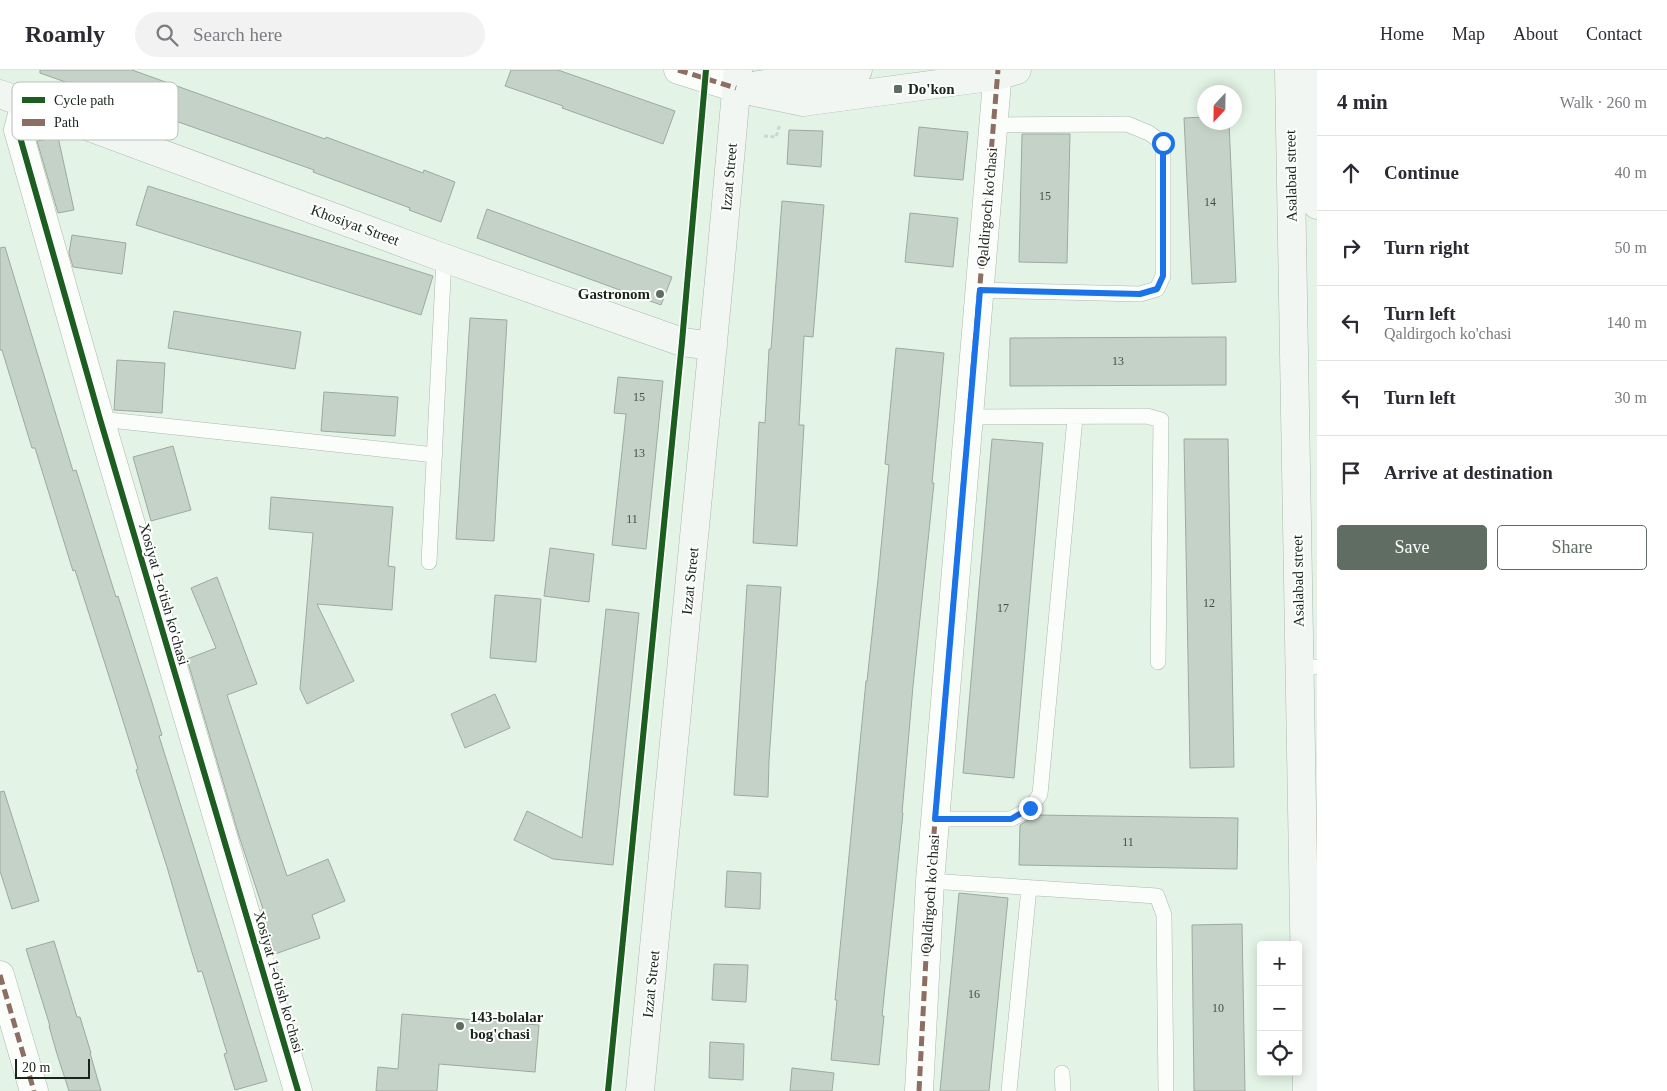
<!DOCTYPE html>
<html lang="en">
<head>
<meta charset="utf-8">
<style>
  body { margin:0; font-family:Georgia,serif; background:#f2f2f3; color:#2b2b33 }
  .controls { position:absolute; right:15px; bottom:15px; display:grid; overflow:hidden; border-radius:5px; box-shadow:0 2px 12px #0003 }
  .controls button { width:45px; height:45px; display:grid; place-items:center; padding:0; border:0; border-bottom:1px solid #e1e1e2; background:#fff; color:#2b2b33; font:25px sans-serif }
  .compass { position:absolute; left:1197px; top:15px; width:45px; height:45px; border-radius:50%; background:#fff; box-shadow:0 2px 12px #0003; rotate:202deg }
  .scale { position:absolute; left:15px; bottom:12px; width:75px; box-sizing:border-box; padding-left:5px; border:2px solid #19241b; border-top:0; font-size:14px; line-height:18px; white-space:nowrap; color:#19241b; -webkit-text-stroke:4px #fff; paint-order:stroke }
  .stop { position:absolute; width:15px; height:15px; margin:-11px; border:4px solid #1a73e8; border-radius:50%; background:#fff }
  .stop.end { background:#1a73e8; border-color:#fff; box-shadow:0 1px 5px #0008 }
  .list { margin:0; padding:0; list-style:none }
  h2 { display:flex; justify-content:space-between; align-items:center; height:65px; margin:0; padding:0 20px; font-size:21px }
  h2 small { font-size:16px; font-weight:400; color:#7c7c81 }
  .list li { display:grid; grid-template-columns:32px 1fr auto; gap:15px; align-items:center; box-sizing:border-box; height:75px; padding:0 20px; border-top:1px solid #e1e1e2 }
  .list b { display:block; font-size:19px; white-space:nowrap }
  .list p { margin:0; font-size:16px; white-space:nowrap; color:#7c7c81 }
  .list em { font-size:16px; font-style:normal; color:#7c7c81 }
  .actions { display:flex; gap:10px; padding:15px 20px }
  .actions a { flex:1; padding:11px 0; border:1px solid #606d62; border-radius:5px; text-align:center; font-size:18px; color:#606d62 }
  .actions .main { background:#606d62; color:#fff }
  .icon { flex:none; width:28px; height:28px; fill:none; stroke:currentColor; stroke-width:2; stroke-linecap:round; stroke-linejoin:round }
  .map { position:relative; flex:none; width:1317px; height:1021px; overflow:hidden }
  header { display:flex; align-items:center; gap:30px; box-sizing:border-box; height:70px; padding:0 25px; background:#fff; border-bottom:1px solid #e1e1e2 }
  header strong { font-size:24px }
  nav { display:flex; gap:28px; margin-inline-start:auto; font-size:18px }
  .search { width:350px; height:45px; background:#f2f2f3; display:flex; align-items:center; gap:12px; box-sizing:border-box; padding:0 18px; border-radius:28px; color:#7c7c81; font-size:19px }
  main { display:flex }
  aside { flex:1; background:#fff }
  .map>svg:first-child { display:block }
  .building { fill:#c5d2c7; stroke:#9da99f }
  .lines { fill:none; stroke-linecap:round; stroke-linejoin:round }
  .lane-casing { stroke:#abb8ad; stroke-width:16 }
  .street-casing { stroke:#abb8ad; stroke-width:29 }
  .secondary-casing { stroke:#abb8ad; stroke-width:29 }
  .path { stroke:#cfd4d0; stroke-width:3; stroke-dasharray:4 2.5; stroke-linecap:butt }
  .lane { stroke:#fbfdfb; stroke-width:15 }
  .street { stroke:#fbfdfb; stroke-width:28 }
  .secondary { stroke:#f1f6f2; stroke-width:28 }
  .quiet { stroke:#8d6e63; stroke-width:5; stroke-dasharray:10 5; stroke-linecap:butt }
  .cycleway-casing { stroke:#fff; stroke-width:9 }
  .cycleway { stroke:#1b5e20; stroke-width:6 }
  .route { stroke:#1a73e8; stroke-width:6 }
  .poi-dot { fill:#606d62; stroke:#fff; stroke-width:2 }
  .labels { text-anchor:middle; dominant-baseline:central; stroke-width:4; stroke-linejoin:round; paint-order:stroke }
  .number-label { font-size:12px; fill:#445046 }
  .poi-label { font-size:15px; font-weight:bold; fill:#19241b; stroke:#fff; text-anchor:start }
  .street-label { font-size:15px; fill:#19241b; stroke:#fff }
  .key { fill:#fff; stroke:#babdbb; stroke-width:1 }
  .key-label { font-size:14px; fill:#19241b }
</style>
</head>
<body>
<header>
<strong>Roamly</strong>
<div class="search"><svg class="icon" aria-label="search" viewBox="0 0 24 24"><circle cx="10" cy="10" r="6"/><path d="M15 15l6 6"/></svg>Search here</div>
<nav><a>Home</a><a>Map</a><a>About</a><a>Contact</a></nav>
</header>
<main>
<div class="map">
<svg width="1317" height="1021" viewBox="0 0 1317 1021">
  <rect width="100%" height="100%" fill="#e3f4e6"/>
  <path class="building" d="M 40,0 L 132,0 L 325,69 L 326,67 L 423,103 L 424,100 L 455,112 L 441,152 L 409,140 L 410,138 L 313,102 L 314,100 L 40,3 Z
    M 511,0 L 558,0 L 675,41 L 663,74 L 562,38 L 563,36 L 505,16 Z
    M 1204,47 L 1204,52 L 1229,52 L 1236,212 L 1192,214 L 1184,48 Z
    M 919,57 L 968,62 L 963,110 L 914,106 Z
    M 789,60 L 823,61 L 821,97 L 787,94 Z
    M 1022,64 L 1070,64 L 1067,193 L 1019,192 Z
    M 58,67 L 74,140 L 58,143 L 37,71 Z
    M 148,116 L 433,206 L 421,245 L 136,155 Z
    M 782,131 L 824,135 L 813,267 L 804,266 L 799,355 L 804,355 L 797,476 L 753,473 L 759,352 L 765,353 L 769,279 L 771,279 Z
    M 487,139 L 672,207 L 661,235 L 477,168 Z
    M 910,143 L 958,148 L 953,197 L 905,192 Z
    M 72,165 L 126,173 L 122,204 L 73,197 L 69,183 Z
    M 5,177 L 73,401 L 76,400 L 116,527 L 118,526 L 151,629 L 162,665 L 159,666 L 267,1011 L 235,1020 L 224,984 L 227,983 L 202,901 L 198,902 L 187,866 L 167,797 L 136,700 L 138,699 L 115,625 L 75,500 L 73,501 L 35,378 L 32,378 L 2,280 L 0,280 L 0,178 Z
    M 174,241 L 301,262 L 295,299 L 168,278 Z
    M 470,248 L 507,250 L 494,471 L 456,469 Z
    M 1226,267 L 1226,315 L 1010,316 L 1010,268 Z
    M 896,278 L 944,283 L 932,413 L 934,413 L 913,616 L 902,743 L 903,743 L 882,946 L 884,946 L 879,995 L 831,990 L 837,930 L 835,930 L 866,611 L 867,611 L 878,509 L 889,395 L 885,394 Z
    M 117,290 L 165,293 L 162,343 L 114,340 Z
    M 618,307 L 663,311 L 646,479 L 612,475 L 626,344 L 614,343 Z
    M 324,322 L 398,327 L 395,366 L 321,361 Z
    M 992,369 L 1043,373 L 1014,708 L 963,703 Z
    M 1184,369 L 1228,369 L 1234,697 L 1190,698 Z
    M 173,376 L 191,440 L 151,451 L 133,387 Z
    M 271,427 L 393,437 L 388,496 L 395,497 L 392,540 L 317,534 L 354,611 L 307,634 L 300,619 L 313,463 L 269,459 Z
    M 550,478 L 594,484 L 589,532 L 544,526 Z
    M 217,507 L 257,614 L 227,625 L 287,806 L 328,789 L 345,831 L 312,845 L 320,868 L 275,884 L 261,840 L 263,839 L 239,766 L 187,589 L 216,578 L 191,518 Z
    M 747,515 L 781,517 L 769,690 L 768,727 L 734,725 Z
    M 495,525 L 541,529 L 536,592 L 490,588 Z
    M 606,539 L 639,543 L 613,795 L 553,789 L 514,770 L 527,741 L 582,768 Z
    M 495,624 L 510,658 L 465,678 L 451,644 Z
    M 4,721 L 39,831 L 12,839 L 0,801 L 0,722 Z
    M 1037,745 L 1238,748 L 1237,799 L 1019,795 L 1020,755 Z
    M 727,801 L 761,803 L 760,839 L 725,837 Z
    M 959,823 L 1008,828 L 989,1021 L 940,1021 Z
    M 1242,854 L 1245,1021 L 1194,1021 L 1192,855 Z
    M 54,871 L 77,947 L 80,947 L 91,983 L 90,983 L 101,1021 L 69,1021 L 57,984 L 49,956 L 50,956 L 26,879 Z
    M 714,894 L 748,895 L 746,932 L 712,930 Z
    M 402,944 L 539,955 L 535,1002 L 439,994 L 437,1021 L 376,1021 L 378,997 L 398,999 Z
    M 710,972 L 744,974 L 743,1010 L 709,1008 Z
    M 792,998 L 834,1003 L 832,1021 L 790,1021 Z"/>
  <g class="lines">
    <defs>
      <path id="lane" d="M 979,220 L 1140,224 L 1157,219 L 1163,206 L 1163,73 L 1149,63 L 1127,54 L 994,55
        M 969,347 L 1147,346 L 1161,350 L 1158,592
        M 100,349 L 435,385
        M 429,492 L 444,188
        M 1299,597 L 1317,597
        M 935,749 L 1011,749 L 1030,739 L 1040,724 L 1075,348
        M 930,811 L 1157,826 L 1164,845 L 1166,1021
        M 1062,1003 L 1063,1021
        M 1009,1021 L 1029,818"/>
      <path id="street" d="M 678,0 L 736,18
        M 25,33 L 18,60 L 100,349 L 298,1021
        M 0,905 L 34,1021
        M 919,1021 L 930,811 L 998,0"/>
      <path id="secondary" d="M 1289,0 L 1307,1021
        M 1314,0 L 1317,135
        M 752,16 L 858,0
        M 736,18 L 803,32 L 997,6 L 1017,0
        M 0,24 L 444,188 L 682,272 L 713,276
        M 640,1021 L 720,200 L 738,0"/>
    </defs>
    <use href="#lane" class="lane-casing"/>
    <use href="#street" class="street-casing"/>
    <use href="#secondary" class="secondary-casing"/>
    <path class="path" d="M 764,66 L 776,67 L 780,54
      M 685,247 L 703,34
      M 608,1021 L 680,298"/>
    <use href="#lane" class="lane"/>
    <use href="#street" class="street"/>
    <use href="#secondary" class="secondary"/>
    <path class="quiet" d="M 678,0 L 736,18
      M 0,905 L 34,1021
      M 919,1021 L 930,811 L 998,0"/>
    <defs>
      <path id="cycleway" d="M 25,33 L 18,60 L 100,349 L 298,1021
        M 608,1021 L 682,272 L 706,0"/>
    </defs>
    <use href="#cycleway" class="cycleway-casing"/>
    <use href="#cycleway" class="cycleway"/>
  </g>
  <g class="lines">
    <path class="route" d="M 1030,738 L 1011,749 L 935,749 L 980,220 L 1140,224 L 1157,219 L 1163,206 L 1163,73"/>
  </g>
  <g class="poi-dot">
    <rect x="893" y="14" width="10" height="10" rx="2.5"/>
    <circle cx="660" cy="224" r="5"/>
    <circle cx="460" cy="956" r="5"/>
  </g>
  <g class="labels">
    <g class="number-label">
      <text x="1045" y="126">15</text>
      <text x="1210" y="132">14</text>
      <text x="1118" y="291">13</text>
      <text x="639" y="327">15</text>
      <text x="639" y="383">13</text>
      <text x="632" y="449">11</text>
      <text x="1209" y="533">12</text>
      <text x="1003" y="538">17</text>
      <text x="1128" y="772">11</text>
      <text x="974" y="924">16</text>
      <text x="1218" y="938">10</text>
    </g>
    <g class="poi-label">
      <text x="908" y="19">Do'kon</text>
      <text x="650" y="224" text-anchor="end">Gastronom</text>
      <text x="470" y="947">143-bolalar<tspan x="470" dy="17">bog'chasi</tspan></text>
    </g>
    <g class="street-label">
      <text transform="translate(1291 106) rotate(-91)">Asalabad street</text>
      <text transform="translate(729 107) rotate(-85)">Izzat Street</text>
      <text transform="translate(987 137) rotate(-85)">Qaldirgoch ko'chasi</text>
      <text transform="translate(355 155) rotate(20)">Khosiyat Street</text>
      <text transform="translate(690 511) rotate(-84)">Izzat Street</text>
      <text transform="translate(1298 511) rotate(-91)">Asalabad street</text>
      <text transform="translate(164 524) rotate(74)">Xosiyat 1-o'tish ko'chasi</text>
      <text transform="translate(930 824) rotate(-86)">Qaldirgoch ko'chasi</text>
      <text transform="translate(279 912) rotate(74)">Xosiyat 1-o'tish ko'chasi</text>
      <text transform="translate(651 914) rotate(-84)">Izzat Street</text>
    </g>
  </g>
  <rect x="12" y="12" width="166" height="58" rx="8" class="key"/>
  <rect x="22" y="27" width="23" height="6" fill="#1b5e20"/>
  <rect x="22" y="49" width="23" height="7" fill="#8d6e63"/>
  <g class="key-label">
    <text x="54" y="35">Cycle path</text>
    <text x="54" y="57">Path</text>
  </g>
</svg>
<div class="controls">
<button>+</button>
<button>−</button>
<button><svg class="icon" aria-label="locate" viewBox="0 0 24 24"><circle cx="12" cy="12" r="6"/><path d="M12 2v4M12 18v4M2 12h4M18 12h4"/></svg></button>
</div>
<svg class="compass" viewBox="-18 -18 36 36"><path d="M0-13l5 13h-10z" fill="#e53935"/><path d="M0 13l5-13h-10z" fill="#7c7c81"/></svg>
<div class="scale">20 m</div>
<div class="stop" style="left:1163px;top:73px"></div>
<div class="stop end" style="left:1030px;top:738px"></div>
</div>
<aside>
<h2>4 min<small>Walk · 260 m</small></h2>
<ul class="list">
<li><svg class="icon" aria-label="ahead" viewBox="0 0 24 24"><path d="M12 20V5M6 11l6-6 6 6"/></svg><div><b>Continue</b></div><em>40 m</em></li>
<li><svg class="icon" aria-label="right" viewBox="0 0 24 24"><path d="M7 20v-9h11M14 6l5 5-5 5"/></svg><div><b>Turn right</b></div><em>50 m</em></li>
<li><svg class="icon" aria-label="left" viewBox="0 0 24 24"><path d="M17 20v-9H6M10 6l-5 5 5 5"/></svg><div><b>Turn left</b><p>Qaldirgoch ko'chasi</p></div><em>140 m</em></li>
<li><svg class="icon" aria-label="left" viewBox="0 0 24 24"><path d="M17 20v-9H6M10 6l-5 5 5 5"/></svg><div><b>Turn left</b></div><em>30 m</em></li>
<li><svg class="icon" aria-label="arrive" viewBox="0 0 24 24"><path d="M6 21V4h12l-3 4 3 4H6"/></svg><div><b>Arrive at destination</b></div></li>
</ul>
<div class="actions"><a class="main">Save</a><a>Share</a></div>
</aside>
</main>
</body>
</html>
